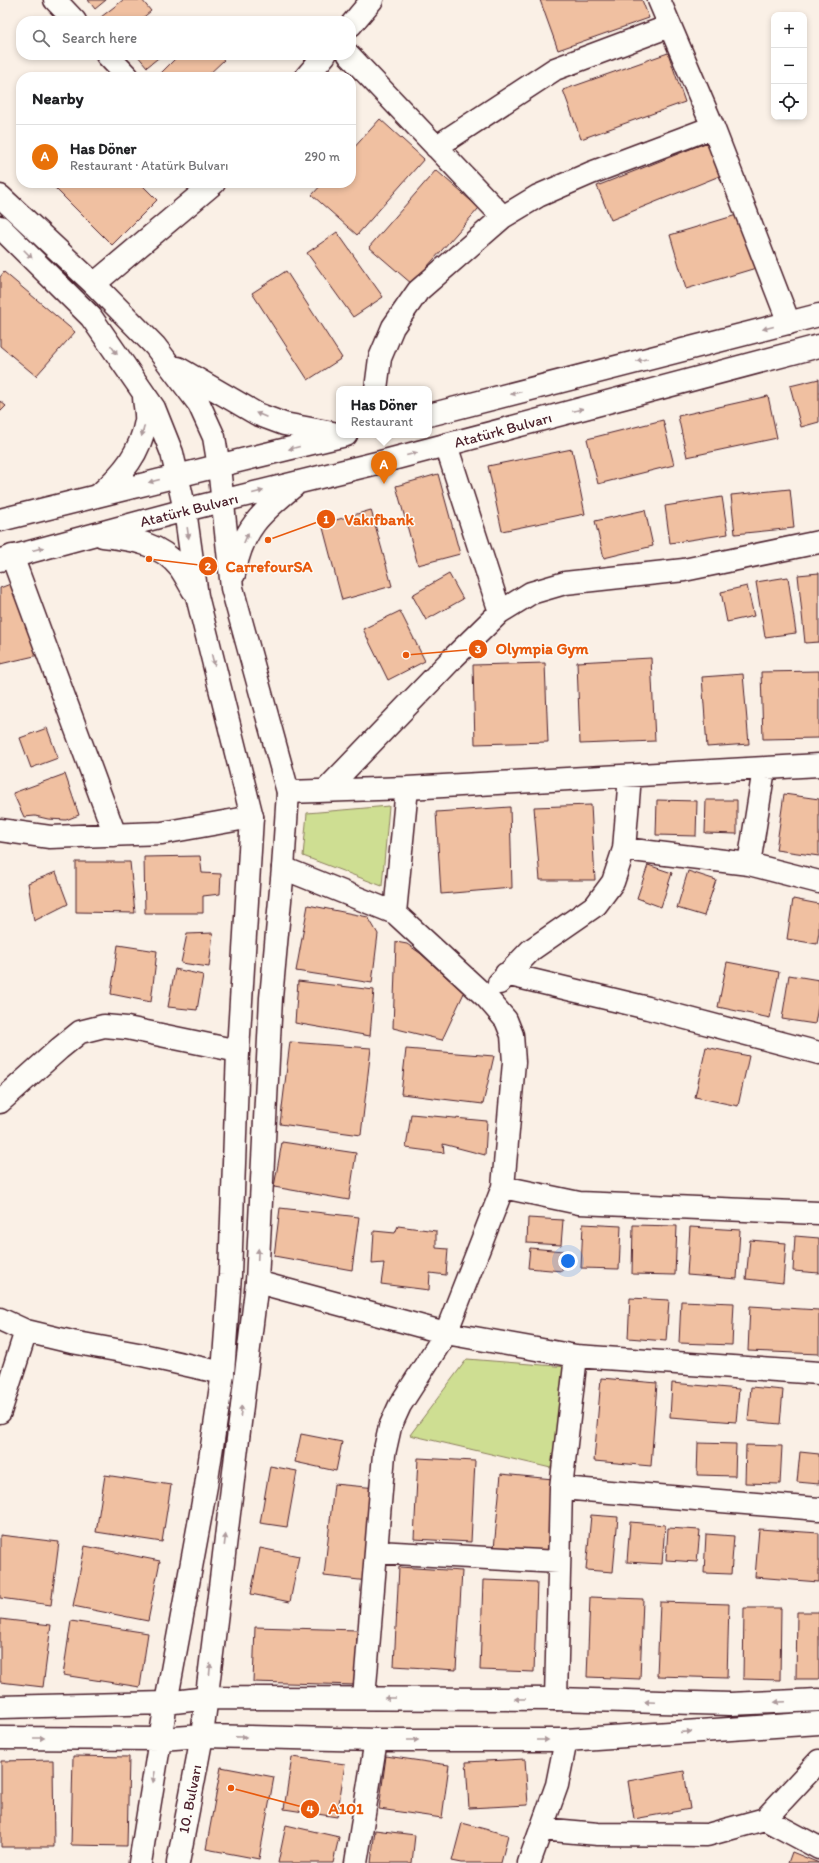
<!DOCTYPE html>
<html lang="en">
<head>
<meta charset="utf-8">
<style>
  body { margin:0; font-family:Itim,sans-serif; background:#f6f6f6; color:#202124 }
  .controls { position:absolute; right:12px; top:12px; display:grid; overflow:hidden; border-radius:8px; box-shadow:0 2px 6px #0003 }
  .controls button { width:36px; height:36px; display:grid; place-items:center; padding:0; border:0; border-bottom:1px solid #e0e0e0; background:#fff; color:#202124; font:20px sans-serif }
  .you { position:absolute; left:568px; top:1261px; width:14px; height:14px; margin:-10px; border:3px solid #fff; border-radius:50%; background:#1a73e8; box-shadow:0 0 0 6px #1a73e833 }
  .badge { display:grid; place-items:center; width:26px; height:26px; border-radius:50%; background:#c8321e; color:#fff; font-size:13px; font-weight:700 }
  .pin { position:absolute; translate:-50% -33px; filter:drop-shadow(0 1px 2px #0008) }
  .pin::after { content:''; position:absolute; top:21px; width:14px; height:12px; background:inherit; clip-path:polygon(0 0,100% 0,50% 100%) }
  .popup { position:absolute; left:336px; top:386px; width:96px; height:52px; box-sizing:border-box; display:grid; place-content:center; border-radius:8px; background:#fff; filter:drop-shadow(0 1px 3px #0005); font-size:13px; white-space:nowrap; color:#757577 }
  .popup b { font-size:15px; color:#202124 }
  .popup::after { content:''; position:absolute; left:50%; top:100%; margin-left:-8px; border:8px solid transparent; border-top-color:#fff }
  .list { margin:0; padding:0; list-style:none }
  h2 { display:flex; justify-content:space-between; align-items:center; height:52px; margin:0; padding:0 16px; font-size:17px }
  h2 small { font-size:13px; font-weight:400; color:#757577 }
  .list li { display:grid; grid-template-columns:26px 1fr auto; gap:12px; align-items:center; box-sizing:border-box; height:64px; padding:0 16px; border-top:1px solid #e0e0e0 }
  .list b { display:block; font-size:15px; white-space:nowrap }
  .list p { margin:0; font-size:13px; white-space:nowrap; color:#757577 }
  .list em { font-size:13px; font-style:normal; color:#757577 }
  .icon { flex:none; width:22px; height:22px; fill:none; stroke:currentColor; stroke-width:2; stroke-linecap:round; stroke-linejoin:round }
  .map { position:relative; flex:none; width:819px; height:1863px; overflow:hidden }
  .search { position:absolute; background:#fff; box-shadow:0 2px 6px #0003; left:16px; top:16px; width:340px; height:44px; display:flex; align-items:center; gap:10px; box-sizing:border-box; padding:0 14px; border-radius:16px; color:#757577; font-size:15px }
  .panel { position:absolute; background:#fff; box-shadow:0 2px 6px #0003; left:16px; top:72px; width:340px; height:116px; border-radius:16px }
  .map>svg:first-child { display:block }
  .green { fill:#cede92; stroke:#8c7e5e }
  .building { fill:#f0c0a1; stroke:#4a1f2b }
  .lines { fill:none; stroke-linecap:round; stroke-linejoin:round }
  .minor-casing { stroke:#4a1f2b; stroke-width:25 }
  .major-casing { stroke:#4a1f2b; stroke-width:25 }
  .minor { stroke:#fdfcf7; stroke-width:22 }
  .major { stroke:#fdfcf7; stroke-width:22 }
  .oneway { fill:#ac999b }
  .labels { text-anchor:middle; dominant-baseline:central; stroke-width:3; stroke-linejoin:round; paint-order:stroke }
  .street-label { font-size:15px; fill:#4a1f2b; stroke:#fdfcf7 }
  .leader { fill:none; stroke:#e8590c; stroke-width:1.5 }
  .callout-dot { fill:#e8590c; stroke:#fdfcf7; stroke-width:1.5 }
  .mark-label { font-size:12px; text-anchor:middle; font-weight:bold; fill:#fff }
  .callout-label { font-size:16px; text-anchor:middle; font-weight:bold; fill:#e8590c; stroke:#fdfcf7; stroke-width:3; stroke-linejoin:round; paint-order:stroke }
</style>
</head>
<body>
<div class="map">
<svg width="819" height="1863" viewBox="0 0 819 1863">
  <rect width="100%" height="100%" fill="#faf0e6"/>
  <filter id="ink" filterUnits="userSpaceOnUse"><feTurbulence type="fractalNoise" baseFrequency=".025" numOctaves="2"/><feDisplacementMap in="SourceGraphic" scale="8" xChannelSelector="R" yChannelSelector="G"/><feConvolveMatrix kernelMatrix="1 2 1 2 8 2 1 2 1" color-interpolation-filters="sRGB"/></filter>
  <g filter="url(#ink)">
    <path class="green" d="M 389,806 L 382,886 L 303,856 L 307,813 Z
      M 467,1359 L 568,1367 L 555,1469 L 410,1435 Z"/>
    <path class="building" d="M 88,0 L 106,0 L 95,9 Z
      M 123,0 L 142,0 L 151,11 L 139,21 L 104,21 L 101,17 Z
      M 540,0 L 642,0 L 649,18 L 558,50 Z
      M 668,53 L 685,102 L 581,139 L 563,90 Z
      M 137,55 L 162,55 L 147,67 Z
      M 179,55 L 218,55 L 224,60 L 206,77 L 157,77 Z
      M 380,119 L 424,159 L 357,235 L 312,195 L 323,183 L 351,183 L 351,151 Z
      M 708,142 L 722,175 L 611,220 L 597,186 Z
      M 436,170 L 479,208 L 412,284 L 369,247 Z
      M 50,183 L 140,183 L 157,200 L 112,245 Z
      M 740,214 L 756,268 L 686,289 L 670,235 Z
      M 337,232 L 383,297 L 353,317 L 307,253 Z
      M 286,271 L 342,358 L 308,380 L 252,293 Z
      M 4,272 L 75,332 L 36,376 L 0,346 L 0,277 Z
      M 819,379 L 819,422 L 801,427 L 790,386 Z
      M 768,396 L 777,438 L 687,457 L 678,416 Z
      M 0,401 L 6,406 L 0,412 Z
      M 663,420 L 674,465 L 598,484 L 587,439 Z
      M 572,449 L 585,514 L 502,531 L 488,466 Z
      M 438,474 L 460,554 L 418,565 L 396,486 Z
      M 790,489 L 794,528 L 735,534 L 731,495 Z
      M 722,497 L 728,534 L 670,543 L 665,506 Z
      M 371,510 L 392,586 L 342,600 L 322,524 Z
      M 645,510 L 653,546 L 604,558 L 595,521 Z
      M 819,573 L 819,642 L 805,643 L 798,575 Z
      M 449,574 L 463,599 L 426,620 L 412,595 Z
      M 788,577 L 796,633 L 765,637 L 756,582 Z
      M 13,583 L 39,655 L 0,664 L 0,588 Z
      M 747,586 L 754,616 L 727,622 L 721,592 Z
      M 400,611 L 425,661 L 388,680 L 363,629 Z
      M 651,658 L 655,741 L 580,744 L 577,662 Z
      M 545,663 L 548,742 L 475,744 L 473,665 Z
      M 819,671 L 819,738 L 763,739 L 761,672 Z
      M 743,674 L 749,744 L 707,747 L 702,677 Z
      M 47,728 L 58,758 L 31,768 L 20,738 Z
      M 65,774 L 79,815 L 66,820 L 48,819 L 35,816 L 24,817 L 13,793 Z
      M 784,794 L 819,799 L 819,856 L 776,850 Z
      M 657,800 L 697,801 L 696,836 L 656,835 Z
      M 706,800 L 737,800 L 737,834 L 705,833 Z
      M 591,805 L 595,880 L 540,880 L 534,807 Z
      M 510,807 L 512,888 L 441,894 L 436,812 Z
      M 200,856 L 202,873 L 221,874 L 220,894 L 203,896 L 203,913 L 145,913 L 144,857 Z
      M 76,862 L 130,862 L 135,913 L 76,912 Z
      M 648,865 L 672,873 L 661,907 L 637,898 Z
      M 688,871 L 716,880 L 704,916 L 677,908 Z
      M 56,872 L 68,904 L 34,921 L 28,883 Z
      M 793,899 L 819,904 L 819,932 L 817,944 L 787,939 Z
      M 308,905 L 368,917 L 378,934 L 372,983 L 296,971 Z
      M 213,933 L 209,967 L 181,963 L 187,934 Z
      M 396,942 L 407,944 L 420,953 L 464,993 L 442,1040 L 393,1028 Z
      M 118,945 L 157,951 L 151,1002 L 111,994 Z
      M 727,962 L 779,972 L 770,1018 L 718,1007 Z
      M 175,969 L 203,975 L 197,1010 L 168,1007 Z
      M 789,975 L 819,980 L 819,1000 L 815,1024 L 782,1019 Z
      M 298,981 L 374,990 L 370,1036 L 295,1023 Z
      M 290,1042 L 371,1048 L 361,1135 L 280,1124 Z
      M 706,1047 L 749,1056 L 738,1106 L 695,1097 Z
      M 406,1049 L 494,1056 L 483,1104 L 401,1094 Z
      M 411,1114 L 487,1121 L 485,1155 L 443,1144 L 444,1153 L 406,1148 Z
      M 282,1142 L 356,1153 L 349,1200 L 274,1187 Z
      M 280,1208 L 359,1217 L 352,1270 L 274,1256 Z
      M 528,1218 L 563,1220 L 561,1245 L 527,1243 Z
      M 583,1224 L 621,1226 L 619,1269 L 581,1268 Z
      M 633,1225 L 677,1226 L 675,1275 L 632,1274 Z
      M 398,1226 L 436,1231 L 436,1248 L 448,1249 L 446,1275 L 430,1273 L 429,1290 L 381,1284 L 384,1263 L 372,1264 L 374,1231 L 395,1233 Z
      M 690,1227 L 740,1230 L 737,1279 L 687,1275 Z
      M 795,1236 L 819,1238 L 819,1273 L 793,1271 Z
      M 750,1240 L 786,1243 L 783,1283 L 746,1279 Z
      M 530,1248 L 564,1251 L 562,1271 L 528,1268 Z
      M 630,1298 L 669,1300 L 666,1341 L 628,1338 Z
      M 681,1301 L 734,1303 L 732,1345 L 679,1343 Z
      M 750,1306 L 819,1310 L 819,1354 L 748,1351 Z
      M 601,1378 L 657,1383 L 651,1466 L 594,1461 Z
      M 672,1383 L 739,1389 L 736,1422 L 670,1417 Z
      M 751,1387 L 783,1390 L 780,1424 L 748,1421 Z
      M 301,1434 L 342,1442 L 336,1471 L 295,1462 Z
      M 698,1443 L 736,1444 L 735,1476 L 697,1475 Z
      M 746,1445 L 782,1446 L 780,1484 L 745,1483 Z
      M 800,1452 L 819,1454 L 819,1484 L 797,1482 Z
      M 418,1458 L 475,1461 L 471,1542 L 414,1539 Z
      M 270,1466 L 297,1471 L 287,1527 L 260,1523 Z
      M 501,1474 L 553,1479 L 547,1554 L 494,1549 Z
      M 105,1475 L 171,1485 L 162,1542 L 96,1532 Z
      M 334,1484 L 377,1488 L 368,1581 L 324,1576 Z
      M 591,1515 L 618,1517 L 613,1572 L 586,1570 Z
      M 630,1522 L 665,1525 L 662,1564 L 627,1562 Z
      M 668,1528 L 700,1530 L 697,1562 L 666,1560 Z
      M 759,1529 L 819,1533 L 819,1582 L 755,1577 Z
      M 706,1534 L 734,1536 L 731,1574 L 704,1573 Z
      M 0,1535 L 59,1542 L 51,1605 L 0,1598 Z
      M 85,1546 L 160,1561 L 148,1621 L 73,1606 Z
      M 260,1548 L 299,1556 L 290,1602 L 251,1594 Z
      M 399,1567 L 462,1571 L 456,1670 L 394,1666 Z
      M 483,1580 L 537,1582 L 534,1672 L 480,1670 Z
      M 590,1597 L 643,1599 L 640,1679 L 587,1677 Z
      M 660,1602 L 729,1604 L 727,1678 L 657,1676 Z
      M 744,1608 L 781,1608 L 780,1680 L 743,1679 Z
      M 797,1612 L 819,1612 L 819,1679 L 796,1679 Z
      M 0,1619 L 51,1625 L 43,1687 L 0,1682 Z
      M 71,1621 L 148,1633 L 140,1687 L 63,1675 Z
      M 255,1627 L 357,1630 L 356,1685 L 253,1682 Z
      M 73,1756 L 129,1757 L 127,1846 L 71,1845 Z
      M 386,1756 L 449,1765 L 442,1818 L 379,1809 Z
      M 292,1757 L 345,1764 L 337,1817 L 284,1809 Z
      M 525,1759 L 528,1805 L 469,1808 L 466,1762 Z
      M 53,1760 L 54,1847 L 1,1847 L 1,1761 Z
      M 221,1767 L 274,1777 L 259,1859 L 206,1849 Z
      M 684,1771 L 690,1809 L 634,1819 L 628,1781 Z
      M 462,1823 L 508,1835 L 501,1863 L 462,1863 L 452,1861 Z
      M 286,1825 L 339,1837 L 333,1863 L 278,1863 Z
      M 375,1830 L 415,1835 L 412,1863 L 371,1863 Z
      M 792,1852 L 819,1863 L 788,1863 Z"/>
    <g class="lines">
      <defs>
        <path id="minor" d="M 55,0 L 75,21
          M 659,0 L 713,127 L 789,323
          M 351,25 L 372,0
          M 107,55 L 128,77
          M 349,55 L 503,217
          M 306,77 L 325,55
          M 436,147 L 555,69 L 670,26
          M 94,284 L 214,183
          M 376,389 L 380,358 L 393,327 L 418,291 L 503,217 L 538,196 L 591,173 L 713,127
          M 446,445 L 500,612
          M 12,556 L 115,835
          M 326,790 L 452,659 L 500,612 L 531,593 L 565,583 L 684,570 L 819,542
          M 288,792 L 407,788 L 819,765
          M 0,830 L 50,837 L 162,833 L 252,817
          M 624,849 L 749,864 L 819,882
          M 749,864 L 764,769
          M 283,868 L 395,913 L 487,998 L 506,1020 L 512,1035 L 514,1062 L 503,1187 L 446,1333 L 400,1405 L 390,1427 L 384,1454 L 364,1698
          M 395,913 L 407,788
          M 506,974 L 648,1008 L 819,1053
          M 499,983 L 531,950 L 596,905 L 613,882 L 624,849 L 630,776
          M 0,1102 L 59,1049 L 80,1032 L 104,1026 L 127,1028 L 238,1051
          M 503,1187 L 579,1203 L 819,1213
          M 257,1282 L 446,1333 L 576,1356 L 819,1373
          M 0,1319 L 26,1331 L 72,1342 L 138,1354 L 223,1373
          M 0,1412 L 26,1331
          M 561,1488 L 819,1509
          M 377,1552 L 559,1562
          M 556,1699 L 561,1488 L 576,1356
          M 765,1819 L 819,1848
          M 541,1829 L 598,1834 L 707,1835 L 765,1819 L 819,1761
          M 356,1863 L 376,1740
          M 529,1863 L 557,1785 L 566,1740"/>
        <path id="major" d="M 0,196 L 94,284 L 155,346 L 199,404 L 214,437 L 219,467 L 232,588 L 288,792 L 283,868 L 271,998 L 257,1282 L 202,1736 L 178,1863
          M 0,227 L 91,317 L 154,408 L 172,453 L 185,510 L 197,596 L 252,817 L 238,1051 L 230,1275 L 223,1373 L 206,1486 L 166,1703 L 140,1863
          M 178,368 L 257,414 L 284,424 L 338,434
          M 429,415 L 819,315
          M 100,494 C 123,473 140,454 146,421 C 147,413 144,404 144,396
          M 0,520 C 115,492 230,462 346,435
          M 103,536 C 132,539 160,543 180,568 C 185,575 189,583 193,590
          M 0,560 L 185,510 L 381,462 L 819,346
          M 234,574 C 242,529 261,513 294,486
          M 0,1707 L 166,1703 L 207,1698 L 556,1699 L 730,1704 L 819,1700
          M 0,1738 L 161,1739 L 202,1736 L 376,1740 L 566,1740 L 819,1723"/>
      </defs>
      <use href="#minor" class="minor-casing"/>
      <use href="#major" class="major-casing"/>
      <use href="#minor" class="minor"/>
      <use href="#major" class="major"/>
    </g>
    <defs><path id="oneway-solid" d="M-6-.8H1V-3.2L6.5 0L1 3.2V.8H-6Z"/></defs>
    <g class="oneway">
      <use href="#oneway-solid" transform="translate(28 254) rotate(45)"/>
      <use href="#oneway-solid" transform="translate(768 328) rotate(166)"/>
      <use href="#oneway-solid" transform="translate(114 350) rotate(55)"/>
      <use href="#oneway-solid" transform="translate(642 360) rotate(166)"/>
      <use href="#oneway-solid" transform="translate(516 393) rotate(166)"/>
      <use href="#oneway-solid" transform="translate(578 410) rotate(-15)"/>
      <use href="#oneway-solid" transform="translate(261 415) rotate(-157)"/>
      <use href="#oneway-solid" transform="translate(143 431) rotate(105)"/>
      <use href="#oneway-solid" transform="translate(294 448) rotate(166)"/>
      <use href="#oneway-solid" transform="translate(412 454) rotate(-15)"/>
      <use href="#oneway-solid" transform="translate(154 481) rotate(165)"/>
      <use href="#oneway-solid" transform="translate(258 492) rotate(-14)"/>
      <use href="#oneway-solid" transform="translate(188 533) rotate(82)"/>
      <use href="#oneway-solid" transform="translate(246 538) rotate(-67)"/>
      <use href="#oneway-solid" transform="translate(38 549) rotate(-15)"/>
      <use href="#oneway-solid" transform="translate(213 660) rotate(76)"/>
      <use href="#oneway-solid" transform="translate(258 1254) rotate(-87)"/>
      <use href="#oneway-solid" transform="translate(241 1411) rotate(-83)"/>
      <use href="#oneway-solid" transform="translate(225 1540) rotate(-83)"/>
      <use href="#oneway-solid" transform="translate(210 1669) rotate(-84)"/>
      <use href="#oneway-solid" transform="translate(390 1698) rotate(-180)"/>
      <use href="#oneway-solid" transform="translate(520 1699) rotate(-180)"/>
      <use href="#oneway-solid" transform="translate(650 1702) rotate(-178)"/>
      <use href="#oneway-solid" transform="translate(780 1702) rotate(178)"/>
      <use href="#oneway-solid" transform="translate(686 1732) rotate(-4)"/>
      <use href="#oneway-solid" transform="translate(241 1737) rotate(1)"/>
      <use href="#oneway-solid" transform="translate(39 1738)"/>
      <use href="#oneway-solid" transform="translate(413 1740)"/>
      <use href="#oneway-solid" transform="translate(543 1740)"/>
      <use href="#oneway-solid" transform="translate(154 1777) rotate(100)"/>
    </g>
  </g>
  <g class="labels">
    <g class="street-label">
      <text transform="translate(503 430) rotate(-15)">Atatürk Bulvarı</text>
      <text transform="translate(189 510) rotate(-14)">Atatürk Bulvarı</text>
      <text transform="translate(190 1799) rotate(-79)">10. Bulvarı</text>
    </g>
  </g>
  <path class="leader" d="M268 540L326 519M149 559L208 566M406 655L478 649M231 1788L310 1809"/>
  <g class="callout-dot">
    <circle cx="268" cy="540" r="4"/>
    <circle cx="149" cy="559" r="4"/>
    <circle cx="406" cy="655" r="4"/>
    <circle cx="231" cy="1788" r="4"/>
    <circle cx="326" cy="519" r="10"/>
    <circle cx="208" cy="566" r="10"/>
    <circle cx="478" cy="649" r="10"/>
    <circle cx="310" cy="1809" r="10"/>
  </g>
  <g class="mark-label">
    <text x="326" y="523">1</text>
    <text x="208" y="570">2</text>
    <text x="478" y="653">3</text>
    <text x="310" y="1813">4</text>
  </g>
  <g class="callout-label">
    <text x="379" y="525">Vakıfbank</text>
    <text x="269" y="572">CarrefourSA</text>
    <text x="542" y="654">Olympia Gym</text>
    <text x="346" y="1814">A101</text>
  </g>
</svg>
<div class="controls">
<button>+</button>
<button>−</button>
<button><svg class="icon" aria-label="locate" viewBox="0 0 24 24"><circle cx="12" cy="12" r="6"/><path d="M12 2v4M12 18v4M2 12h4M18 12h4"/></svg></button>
</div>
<div class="you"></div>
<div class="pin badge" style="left:384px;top:484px;background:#e8710a">A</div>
<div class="popup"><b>Has Döner</b>Restaurant</div>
<div class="search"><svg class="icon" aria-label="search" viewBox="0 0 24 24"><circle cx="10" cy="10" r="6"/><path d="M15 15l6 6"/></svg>Search here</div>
<section class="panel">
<h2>Nearby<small></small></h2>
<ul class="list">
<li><span class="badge" style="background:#e8710a">A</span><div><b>Has Döner</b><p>Restaurant · Atatürk Bulvarı</p></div><em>290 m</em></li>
</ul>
</section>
</div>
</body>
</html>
